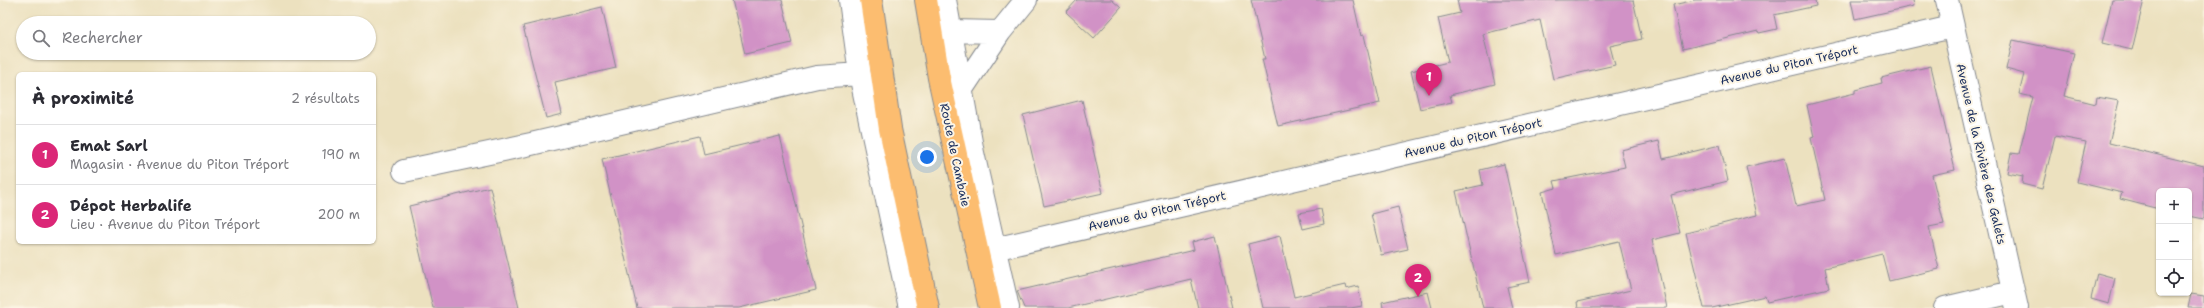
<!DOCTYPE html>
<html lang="fr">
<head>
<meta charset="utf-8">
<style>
  body { margin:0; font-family:"Shantell Sans",sans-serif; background:#f7f7f7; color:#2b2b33 }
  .controls { position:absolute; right:12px; bottom:12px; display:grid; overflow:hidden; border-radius:6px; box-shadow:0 1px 3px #0004 }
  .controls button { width:36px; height:36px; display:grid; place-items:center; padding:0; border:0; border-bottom:1px solid #e1e1e2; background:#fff; color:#2b2b33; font:20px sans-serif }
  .you { position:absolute; left:927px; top:157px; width:14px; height:14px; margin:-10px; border:3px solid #fff; border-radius:50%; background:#1a73e8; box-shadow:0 0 0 6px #1a73e833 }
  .badge { display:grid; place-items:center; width:26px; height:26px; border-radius:50%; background:#db2777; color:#fff; font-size:13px; font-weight:700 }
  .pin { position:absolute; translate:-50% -33px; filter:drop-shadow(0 1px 2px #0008) }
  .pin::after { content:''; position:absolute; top:21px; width:14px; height:12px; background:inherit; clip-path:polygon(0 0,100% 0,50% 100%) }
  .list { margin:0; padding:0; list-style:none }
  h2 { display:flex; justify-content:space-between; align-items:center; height:52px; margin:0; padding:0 16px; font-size:17px }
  h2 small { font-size:13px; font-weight:400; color:#7c7c81 }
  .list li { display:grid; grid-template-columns:26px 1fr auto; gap:12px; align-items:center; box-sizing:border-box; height:60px; padding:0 16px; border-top:1px solid #e1e1e2 }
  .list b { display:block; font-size:15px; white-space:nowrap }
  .list p { margin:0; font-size:13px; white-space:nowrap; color:#7c7c81 }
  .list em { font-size:13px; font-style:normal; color:#7c7c81 }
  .icon { flex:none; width:22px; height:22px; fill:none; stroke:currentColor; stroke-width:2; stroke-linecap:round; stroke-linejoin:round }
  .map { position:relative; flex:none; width:2204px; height:308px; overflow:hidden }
  .search { position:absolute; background:#fff; box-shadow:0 1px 3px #0004; left:16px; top:16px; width:360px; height:44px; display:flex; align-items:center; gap:10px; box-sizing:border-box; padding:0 14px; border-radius:22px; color:#7c7c81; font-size:15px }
  .panel { position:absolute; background:#fff; box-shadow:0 1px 3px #0004; left:16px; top:72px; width:360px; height:172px; border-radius:6px }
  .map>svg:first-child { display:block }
  .building { fill:#d192c6 }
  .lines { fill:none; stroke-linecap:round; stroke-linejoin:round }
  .minor-casing { stroke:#84888e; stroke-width:24 }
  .major-casing { stroke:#84888e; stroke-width:24 }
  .minor { stroke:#fff; stroke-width:22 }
  .major { stroke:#fcbd6f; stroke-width:22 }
  .labels { text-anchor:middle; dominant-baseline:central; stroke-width:4; stroke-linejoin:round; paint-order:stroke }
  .street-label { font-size:12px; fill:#1b2f5e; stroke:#fcf5e5 }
</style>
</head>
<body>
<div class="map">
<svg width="2204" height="308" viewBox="0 0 2204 308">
  <rect width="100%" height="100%" fill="#fcf5e5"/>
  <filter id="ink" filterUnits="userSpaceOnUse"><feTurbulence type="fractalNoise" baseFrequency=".025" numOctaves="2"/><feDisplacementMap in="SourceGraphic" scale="8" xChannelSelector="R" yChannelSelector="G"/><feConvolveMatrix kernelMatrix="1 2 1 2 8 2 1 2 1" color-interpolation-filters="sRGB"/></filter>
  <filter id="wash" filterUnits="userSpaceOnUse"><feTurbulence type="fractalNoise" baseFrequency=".012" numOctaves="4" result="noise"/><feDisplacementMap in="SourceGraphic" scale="16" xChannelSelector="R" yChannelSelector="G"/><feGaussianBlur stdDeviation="0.9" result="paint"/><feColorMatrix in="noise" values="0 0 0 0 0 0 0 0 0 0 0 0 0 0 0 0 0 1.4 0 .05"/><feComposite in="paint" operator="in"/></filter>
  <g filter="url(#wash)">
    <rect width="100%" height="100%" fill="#ece1bf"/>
    <g id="blocks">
      <path class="building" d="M 732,0 L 782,0 L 792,43 L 745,54 Z
        M 1077,0 L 1112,0 L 1121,8 L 1094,38 L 1066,12 Z
        M 1251,0 L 1353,0 L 1361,36 L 1364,35 L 1380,103 L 1278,126 L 1262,59 L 1265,59 Z
        M 1457,0 L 1633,0 L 1642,39 L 1610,46 L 1615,65 L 1553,79 L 1540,20 L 1483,34 L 1495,84 L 1450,95 L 1452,102 L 1420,109 L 1411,71 L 1448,62 L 1438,18 L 1460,13 Z
        M 1695,0 L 1815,0 L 1816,6 L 1774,15 L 1777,29 L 1759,33 L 1758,31 L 1683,49 L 1673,5 Z
        M 1851,0 L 1913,0 L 1914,6 L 1855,19 Z
        M 2112,0 L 2144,0 L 2132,50 L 2102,43 Z
        M 602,7 L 616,68 L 555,82 L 562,114 L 546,118 L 523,26 Z
        M 2013,40 L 2074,53 L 2064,96 L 2096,104 L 2097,97 L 2119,101 L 2109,143 L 2204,166 L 2204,219 L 2189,216 L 2189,191 L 2159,191 L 2159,209 L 2120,199 L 2122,193 L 2077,182 L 2086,142 L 2055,136 L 2042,189 L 2022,184 L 2023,176 L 2007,173 L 2011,153 L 2019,154 L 2033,97 L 2019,94 L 2024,74 L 2006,69 Z
        M 1931,66 L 1955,170 L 1932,175 L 1944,224 L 1929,227 L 1939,269 L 1889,281 L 1882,254 L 1825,268 L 1829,288 L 1767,302 L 1765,296 L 1712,308 L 1704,308 L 1686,233 L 1757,215 L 1746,167 L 1785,158 L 1796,206 L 1825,200 L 1811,138 L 1814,137 L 1807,105 L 1855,93 L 1855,90 L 1882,83 L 1881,78 Z
        M 1082,100 L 1103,193 L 1044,206 L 1023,115 Z
        M 700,136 L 704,154 L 780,136 L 816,290 L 739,308 L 637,308 L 602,159 Z
        M 1659,141 L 1663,159 L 1720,145 L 1728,181 L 1671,195 L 1680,233 L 1652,240 L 1667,308 L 1578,308 L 1577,302 L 1631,290 L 1619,241 L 1556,255 L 1542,192 L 1556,188 L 1554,181 L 1625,167 L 1621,150 Z
        M 1504,164 L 1530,282 L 1507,287 L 1512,308 L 1483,308 L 1456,191 L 1483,185 L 1480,170 Z
        M 490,187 L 519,308 L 433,308 L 409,206 Z
        M 1398,207 L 1408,249 L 1381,255 L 1371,214 Z
        M 1321,209 L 1324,224 L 1303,229 L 1299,213 Z
        M 1215,236 L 1232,308 L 1198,308 L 1191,279 L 1068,308 L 1024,308 L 1017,291 L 1194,250 L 1192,242 Z
        M 1280,236 L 1294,297 L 1345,285 L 1346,289 L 1358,286 L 1362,306 L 1351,308 L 1263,308 L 1248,244 Z
        M 2097,273 L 2115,278 L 2109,304 L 2091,299 Z
        M 1428,292 L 1432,308 L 1383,308 L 1382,302 Z
        M 2191,294 L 2204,296 L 2204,308 L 2188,308 Z"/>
    </g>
  </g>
  <g filter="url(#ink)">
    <use href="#blocks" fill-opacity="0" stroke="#84888e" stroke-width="1"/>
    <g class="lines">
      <defs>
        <path id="minor" d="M 850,0 L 860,74 L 910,308
          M 945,0 L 973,153 L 1008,308
          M 1947,0 L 2017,308
          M 950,31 L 1000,32
          M 962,89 L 1000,32 L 1026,0
          M 404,171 L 531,144 L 817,77 L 860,74
          M 994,249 L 1952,27
          M 1945,308 L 2013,292"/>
        <path id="major" d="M 871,0 L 890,129 L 928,308
          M 926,0 L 939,78 L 990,308"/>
      </defs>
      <use href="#minor" class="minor-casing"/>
      <use href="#major" class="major-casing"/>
      <use href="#minor" class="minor"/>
      <use href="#major" class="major"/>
    </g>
  </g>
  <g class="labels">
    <g class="street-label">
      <text transform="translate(1789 65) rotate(-13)">Avenue du Piton Tréport</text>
      <text transform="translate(1473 138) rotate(-13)">Avenue du Piton Tréport</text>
      <text transform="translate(1981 154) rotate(77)">Avenue de la Rivière des Galets</text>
      <text transform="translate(955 155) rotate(78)">Route de Cambaie</text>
      <text transform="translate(1157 211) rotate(-13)">Avenue du Piton Tréport</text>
    </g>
  </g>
</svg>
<div class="controls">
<button>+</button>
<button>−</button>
<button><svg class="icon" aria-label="locate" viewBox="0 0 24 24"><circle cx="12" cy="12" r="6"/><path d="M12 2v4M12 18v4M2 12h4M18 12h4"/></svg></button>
</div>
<div class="you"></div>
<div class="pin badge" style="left:1429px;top:96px">1</div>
<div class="pin badge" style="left:1418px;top:297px">2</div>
<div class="search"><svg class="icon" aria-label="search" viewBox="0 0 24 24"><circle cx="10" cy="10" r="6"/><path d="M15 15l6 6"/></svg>Rechercher</div>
<section class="panel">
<h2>À proximité<small>2 résultats</small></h2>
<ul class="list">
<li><span class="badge">1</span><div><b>Emat Sarl</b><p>Magasin · Avenue du Piton Tréport</p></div><em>190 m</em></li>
<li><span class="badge">2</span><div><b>Dépot Herbalife</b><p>Lieu · Avenue du Piton Tréport</p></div><em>200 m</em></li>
</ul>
</section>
</div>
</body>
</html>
